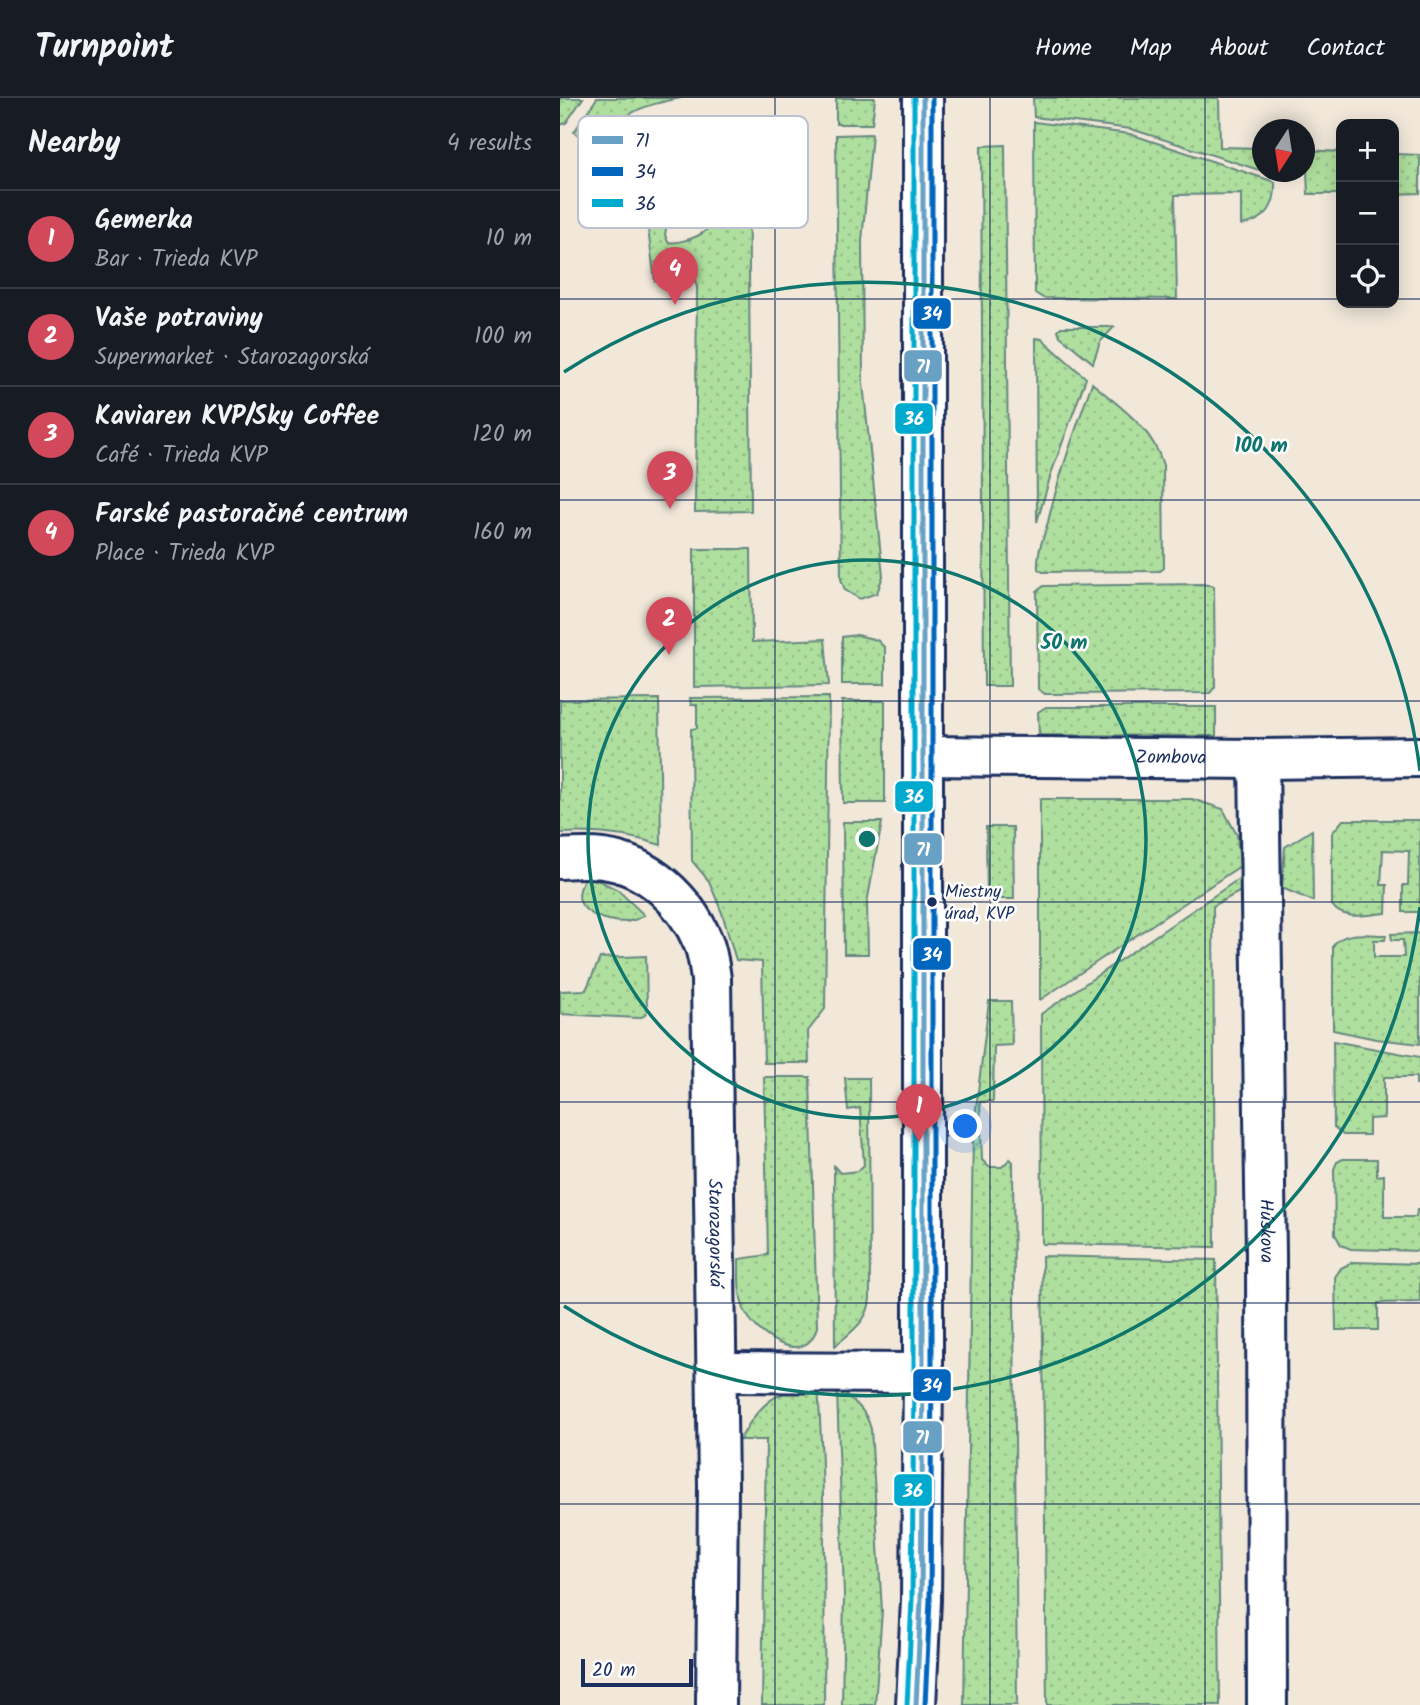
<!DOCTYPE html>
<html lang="en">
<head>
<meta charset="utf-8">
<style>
  body { margin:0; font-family:Kalam,sans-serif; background:#242831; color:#f1f3f6 }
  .controls { position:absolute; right:21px; top:21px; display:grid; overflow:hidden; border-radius:14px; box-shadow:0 4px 18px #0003 }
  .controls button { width:63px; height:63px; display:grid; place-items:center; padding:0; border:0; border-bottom:2px solid #363941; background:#171b24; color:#f1f3f6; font:35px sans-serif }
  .compass { position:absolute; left:692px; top:21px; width:63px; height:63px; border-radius:50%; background:#171b24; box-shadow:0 4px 18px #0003; rotate:192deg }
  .scale { position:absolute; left:21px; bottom:18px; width:112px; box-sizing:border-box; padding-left:7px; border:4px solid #1b2f5e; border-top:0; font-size:19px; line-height:24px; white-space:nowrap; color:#1b2f5e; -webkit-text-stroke:5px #fff; paint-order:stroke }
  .you { position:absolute; left:406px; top:1029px; width:24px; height:24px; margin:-18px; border:5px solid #fff; border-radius:50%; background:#1a73e8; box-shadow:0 0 0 10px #1a73e833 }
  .badge { display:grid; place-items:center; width:46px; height:46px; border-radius:50%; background:#d1495b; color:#fff; font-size:23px; font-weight:700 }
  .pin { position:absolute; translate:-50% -58px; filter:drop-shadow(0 2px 4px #0008) }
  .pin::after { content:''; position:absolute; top:37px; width:24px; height:21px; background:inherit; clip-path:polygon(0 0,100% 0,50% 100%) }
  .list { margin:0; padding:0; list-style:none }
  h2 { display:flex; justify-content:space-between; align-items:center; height:91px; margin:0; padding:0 28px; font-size:30px }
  h2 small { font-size:23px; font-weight:400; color:#9ea1a6 }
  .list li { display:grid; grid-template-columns:46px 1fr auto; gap:21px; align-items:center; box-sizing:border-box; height:98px; padding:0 28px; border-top:2px solid #363941 }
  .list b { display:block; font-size:26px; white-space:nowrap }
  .list p { margin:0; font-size:23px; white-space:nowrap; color:#9ea1a6 }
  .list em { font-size:23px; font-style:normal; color:#9ea1a6 }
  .icon { flex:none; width:38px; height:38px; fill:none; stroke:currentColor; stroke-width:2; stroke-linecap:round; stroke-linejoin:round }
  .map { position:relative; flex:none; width:860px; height:1607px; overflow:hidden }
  header { display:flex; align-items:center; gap:42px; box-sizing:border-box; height:98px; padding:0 35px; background:#171b24; border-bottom:2px solid #363941 }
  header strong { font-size:33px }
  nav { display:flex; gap:38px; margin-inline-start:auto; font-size:24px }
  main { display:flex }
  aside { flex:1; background:#171b24 }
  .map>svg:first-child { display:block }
  .grass { fill:url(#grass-dots); stroke:#65877e; stroke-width:2 }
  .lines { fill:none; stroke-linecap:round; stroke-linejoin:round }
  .street-casing { stroke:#1b2f5e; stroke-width:44 }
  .secondary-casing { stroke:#1b2f5e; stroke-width:44 }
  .street { stroke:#fff; stroke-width:38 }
  .secondary { stroke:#fff; stroke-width:38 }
  .bus-1-casing { stroke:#fff; stroke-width:10 }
  .bus-2-casing { stroke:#fff; stroke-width:10 }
  .bus-3-casing { stroke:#fff; stroke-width:10 }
  .bus-1 { stroke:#68a1c3; stroke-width:5 }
  .bus-2 { stroke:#0065bd; stroke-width:5 }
  .bus-3 { stroke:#00a9ce; stroke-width:5 }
  .grid { fill:none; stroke:#1b2f5e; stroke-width:2; stroke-opacity:0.55 }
  .ring { fill:none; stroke:#0f766e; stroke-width:3.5 }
  .bus-dot { fill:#1b2f5e; stroke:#fff; stroke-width:2.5 }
  .labels { text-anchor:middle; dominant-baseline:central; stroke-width:5; stroke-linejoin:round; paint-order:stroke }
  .bus-label { font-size:17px; fill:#1b2f5e; stroke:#fff; text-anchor:start }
  .street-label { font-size:19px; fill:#1b2f5e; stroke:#fff }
  .key { fill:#fff; stroke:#bbc1cf; stroke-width:2 }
  .key-label { font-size:19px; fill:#1b2f5e }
  .centre { fill:#0f766e; stroke:#fff; stroke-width:3.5 }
  .ring-label { font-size:21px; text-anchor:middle; font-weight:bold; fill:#0f766e; stroke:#fff; stroke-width:5; stroke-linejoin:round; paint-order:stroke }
  .line-badge { stroke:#fff; stroke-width:2.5 }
  .badge-label { font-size:19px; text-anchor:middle; font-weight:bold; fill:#fff }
</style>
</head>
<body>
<header>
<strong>Turnpoint</strong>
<nav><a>Home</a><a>Map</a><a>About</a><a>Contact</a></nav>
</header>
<main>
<aside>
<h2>Nearby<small>4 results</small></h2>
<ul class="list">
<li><span class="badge">1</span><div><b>Gemerka</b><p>Bar · Trieda KVP</p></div><em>10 m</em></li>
<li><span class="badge">2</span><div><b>Vaše potraviny</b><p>Supermarket · Starozagorská</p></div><em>100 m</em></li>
<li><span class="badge">3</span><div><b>Kaviaren KVP/Sky Coffee</b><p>Café · Trieda KVP</p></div><em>120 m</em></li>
<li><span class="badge">4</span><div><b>Farské pastoračné centrum</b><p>Place · Trieda KVP</p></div><em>160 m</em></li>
</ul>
</aside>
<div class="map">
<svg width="860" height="1607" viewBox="0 0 860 1607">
  <defs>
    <pattern id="grass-dots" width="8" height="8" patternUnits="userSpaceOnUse" patternTransform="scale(1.75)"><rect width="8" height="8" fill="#afdf9e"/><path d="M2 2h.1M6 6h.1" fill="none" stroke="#96c08a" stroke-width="1.8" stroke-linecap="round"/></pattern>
  </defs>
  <rect width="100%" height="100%" fill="#f1e8da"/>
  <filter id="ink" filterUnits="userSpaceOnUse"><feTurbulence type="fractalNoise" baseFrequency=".0143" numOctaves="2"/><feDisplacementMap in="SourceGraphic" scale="14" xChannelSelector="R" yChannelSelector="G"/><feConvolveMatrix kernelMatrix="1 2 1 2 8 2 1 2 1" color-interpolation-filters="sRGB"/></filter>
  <g filter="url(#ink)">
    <path class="grass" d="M 0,0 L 23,0 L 6,25 L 0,27 Z
      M 37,0 L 121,0 C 81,8 59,14 39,51 L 14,34 Z
      M 276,0 L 315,0 L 312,26 L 276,26 Z
      M 473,0 L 659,0 L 660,49 L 702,50 L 702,73 L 571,31 L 474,19 Z
      M 474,24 L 570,36 L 715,84 C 716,108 707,123 681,127 L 681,96 L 615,97 L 617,201 L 483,200 L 475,195 Z
      M 312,36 L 302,143 L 303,285 L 323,478 L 317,495 L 300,501 L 285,492 L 281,481 L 276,40 L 276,37 Z
      M 445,47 L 450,588 L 424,588 L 421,48 Z
      M 188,50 L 191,413 L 135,414 L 137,189 L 134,180 L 114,167 L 113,183 L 95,183 L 87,124 L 100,123 L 106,131 L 105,137 L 108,144 C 116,146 122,143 130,141 C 166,129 144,110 155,87 C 162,72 177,62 188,50 Z
      M 746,52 L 781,54 L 781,96 L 748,96 Z
      M 834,56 L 860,57 L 860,95 L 834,96 Z
      M 501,229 L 554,229 L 540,244 L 533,265 L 500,238 L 498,232 Z
      M 476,240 L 482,241 L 526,280 L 491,376 L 477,424 Z
      M 532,285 C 561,310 592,329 603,367 L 604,470 L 600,473 L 483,474 L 478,471 C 477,453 483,442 488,424 C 499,376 516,331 532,285 Z
      M 134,451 L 191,451 L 192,544 L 265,541 L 269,587 L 134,589 Z
      M 642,486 L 654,488 L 655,589 L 650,595 L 485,596 L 478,591 L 477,493 L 484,488 Z
      M 297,537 L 317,542 L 325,550 L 325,586 L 282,586 L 282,539 Z
      M 269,599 L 265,911 L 248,933 L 249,965 L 204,965 L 202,864 L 176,862 L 162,815 L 149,783 L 132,763 L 131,631 L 137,630 L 137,607 L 131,607 L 130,600 Z
      M 99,601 L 101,747 C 67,736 35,733 0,735 L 0,602 Z
      M 282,603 L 325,603 L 325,705 L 283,705 Z
      M 486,609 L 656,609 L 656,638 L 479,637 L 478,614 Z
      M 480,701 L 632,701 L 663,711 L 677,737 L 680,768 L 480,902 Z
      M 783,722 L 860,722 L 860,814 L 843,814 L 843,787 L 848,787 L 849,753 L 823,752 L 821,787 L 827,787 L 826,815 C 809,816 783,824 772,807 L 772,735 Z
      M 283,724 L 322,724 L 307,805 L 308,856 L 284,856 Z
      M 426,729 L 453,729 L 454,801 L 427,801 Z
      M 752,732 L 753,803 L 722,790 L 725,749 Z
      M 26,776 L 58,792 L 84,817 C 81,819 78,821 74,822 C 59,827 26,820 20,803 C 17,794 23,784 26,776 Z
      M 680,780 L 681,793 L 653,808 L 655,1149 L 482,1146 L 481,916 Z
      M 860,835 L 860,946 L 816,941 L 773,932 L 773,848 C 782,832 809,837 826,837 L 825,842 L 814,842 L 814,859 L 844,859 L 843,842 L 832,842 L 831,836 Z
      M 86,858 L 87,913 L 84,918 L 78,920 L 0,916 L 0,893 L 26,892 L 40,860 Z
      M 429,903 L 451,903 L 452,947 L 434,948 L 433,1003 L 420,1004 L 422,1062 L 429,1069 L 442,1069 L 450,1061 L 453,1064 L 457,1607 L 404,1607 L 413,1035 Z
      M 773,943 L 860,959 L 860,986 L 856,986 L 856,979 L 824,979 L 824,1020 L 809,1021 L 809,1037 L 783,1037 L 774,1029 Z
      M 204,979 L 250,979 L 257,1229 C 246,1272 194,1236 184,1211 C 178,1195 179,1178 179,1161 L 208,1157 Z
      M 285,980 L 309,980 L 310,1200 C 309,1223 291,1234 275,1248 L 274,1068 L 280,1075 L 298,1073 L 304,1067 L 300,1010 L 288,1012 Z
      M 783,1061 L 817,1061 L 817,1078 L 824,1077 L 824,1119 L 856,1119 L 857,1112 L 860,1112 L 860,1153 L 791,1151 L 781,1147 L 775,1136 L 774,1071 L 777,1064 Z
      M 482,1158 L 656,1162 L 660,1607 L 487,1607 Z
      M 793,1164 L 860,1166 L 860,1204 L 818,1205 L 818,1232 L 776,1232 L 775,1179 L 781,1170 Z
      M 258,1287 C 265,1394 265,1500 264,1607 L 202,1607 L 206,1342 L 180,1342 C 198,1306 218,1290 258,1287 Z
      M 277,1293 C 295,1302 306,1312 311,1331 L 322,1513 L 315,1607 L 282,1607 L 284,1498 Z"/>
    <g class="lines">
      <defs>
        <g id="street">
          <path id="s1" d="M 363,658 L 699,661 L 860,659"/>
          <path id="s2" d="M 699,661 L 706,1157 L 707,1607"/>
          <path id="s3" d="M 0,761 C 14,760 29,759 43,761 C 89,767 126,803 143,844 C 148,855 149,868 151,881 L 158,1388 L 156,1607"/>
          <path d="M 157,1274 L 363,1275"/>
        </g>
        <path id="secondary" d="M 356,1607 L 361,1502 L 363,1275 L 363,0"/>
      </defs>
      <use href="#street" class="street-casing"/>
      <use href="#secondary" class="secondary-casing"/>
      <use href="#street" class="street"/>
      <use href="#secondary" class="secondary"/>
      <defs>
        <path id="bus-1" d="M 356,1607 L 361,1502 L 363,1275 L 363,0"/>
        <path id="bus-2" d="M 365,1607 L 370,1502 L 372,1275 L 372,0"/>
        <path id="bus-3" d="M 347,1607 L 352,1502 L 354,1275 L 354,0"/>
      </defs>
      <use href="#bus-1" class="bus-1-casing"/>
      <use href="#bus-2" class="bus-2-casing"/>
      <use href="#bus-3" class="bus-3-casing"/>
      <use href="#bus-1" class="bus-1"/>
      <use href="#bus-2" class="bus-2"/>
      <use href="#bus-3" class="bus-3"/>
    </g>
  </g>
  <path class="grid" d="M 215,0 L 215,1607M 430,0 L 430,1607M 645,0 L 645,1607M 0,201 L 781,201M 834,201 L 860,201M 0,402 L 860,402M 0,603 L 860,603M 0,804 L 860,804M 0,1004 L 860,1004M 0,1205 L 860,1205M 0,1406 L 860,1406"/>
  <g class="ring">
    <circle cx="307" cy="741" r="279"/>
    <path d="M860 809A557 557 0 0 1 4 1208M4 274A557 557 0 0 1 860 673"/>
  </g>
  <circle class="bus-dot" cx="372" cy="804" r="6"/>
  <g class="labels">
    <g class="bus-label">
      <text x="385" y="794">Miestny<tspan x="385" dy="22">úrad, KVP</tspan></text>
    </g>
    <g class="street-label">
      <text stroke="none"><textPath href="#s1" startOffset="248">Zombova</textPath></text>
      <text stroke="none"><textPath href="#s2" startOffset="472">Húskova</textPath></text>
      <text stroke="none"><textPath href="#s3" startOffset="471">Starozagorská</textPath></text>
    </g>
  </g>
  <rect x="18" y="18" width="230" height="112" rx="10" class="key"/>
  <rect x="32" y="38" width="31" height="8" fill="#68a1c3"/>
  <rect x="32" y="69" width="31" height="9" fill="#0065bd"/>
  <rect x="32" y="101" width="31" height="8" fill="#00a9ce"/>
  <g class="key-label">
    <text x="75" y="49">71</text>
    <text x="75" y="80">34</text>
    <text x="75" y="112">36</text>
  </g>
  <circle cx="307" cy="741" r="10" class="centre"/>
  <g class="ring-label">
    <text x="701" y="354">100 m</text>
    <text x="504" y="551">50 m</text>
  </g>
  <g class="line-badge">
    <rect x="352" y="199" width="40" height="33" rx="7" fill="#0065bd"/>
    <rect x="343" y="251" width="40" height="34" rx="7" fill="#68a1c3"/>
    <rect x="334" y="304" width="40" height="33" rx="7" fill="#00a9ce"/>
    <rect x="334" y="682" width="40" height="33" rx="7" fill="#00a9ce"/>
    <rect x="343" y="734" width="40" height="34" rx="7" fill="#68a1c3"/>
    <rect x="352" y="839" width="40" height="34" rx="7" fill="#0065bd"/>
    <rect x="352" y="1270" width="40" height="34" rx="7" fill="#0065bd"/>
    <rect x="342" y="1322" width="41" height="34" rx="7" fill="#68a1c3"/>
    <rect x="333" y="1375" width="40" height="34" rx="7" fill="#00a9ce"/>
  </g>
  <g class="badge-label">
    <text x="372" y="222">34</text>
    <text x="363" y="275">71</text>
    <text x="354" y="327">36</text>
    <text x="354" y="705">36</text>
    <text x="363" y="758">71</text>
    <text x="372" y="863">34</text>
    <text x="372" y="1294">34</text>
    <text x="362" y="1346">71</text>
    <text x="353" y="1399">36</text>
  </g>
</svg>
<div class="controls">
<button>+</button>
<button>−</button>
<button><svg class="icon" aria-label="locate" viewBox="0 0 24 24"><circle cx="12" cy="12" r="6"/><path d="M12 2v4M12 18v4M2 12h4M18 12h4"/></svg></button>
</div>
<svg class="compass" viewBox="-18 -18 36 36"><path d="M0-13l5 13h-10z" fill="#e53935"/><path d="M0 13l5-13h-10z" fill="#9ea1a6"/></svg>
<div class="scale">20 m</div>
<div class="you"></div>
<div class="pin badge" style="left:359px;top:1044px">1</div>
<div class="pin badge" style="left:109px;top:557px">2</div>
<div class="pin badge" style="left:110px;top:411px">3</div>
<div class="pin badge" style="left:115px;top:207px">4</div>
</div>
</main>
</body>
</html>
